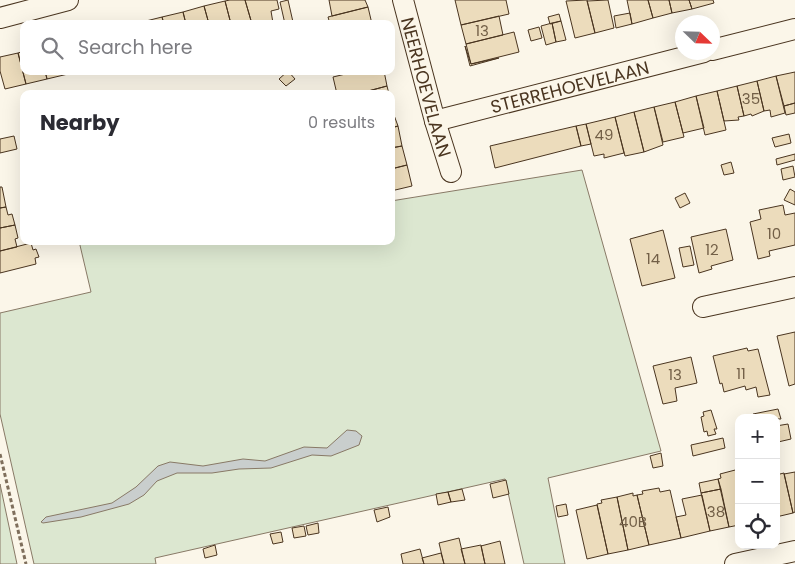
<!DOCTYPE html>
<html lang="en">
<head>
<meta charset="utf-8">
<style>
  body { margin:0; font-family:Poppins,sans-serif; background:#f7f7f7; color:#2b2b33 }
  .controls { position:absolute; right:15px; bottom:15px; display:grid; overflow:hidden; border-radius:10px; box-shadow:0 5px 20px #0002 }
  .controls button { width:45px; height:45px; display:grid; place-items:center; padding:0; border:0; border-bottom:1px solid #e1e1e2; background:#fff; color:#2b2b33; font:25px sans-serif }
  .compass { position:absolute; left:675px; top:15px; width:45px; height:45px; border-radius:50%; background:#fff; box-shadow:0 5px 20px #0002; rotate:113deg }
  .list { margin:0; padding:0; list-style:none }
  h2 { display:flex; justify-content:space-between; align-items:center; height:65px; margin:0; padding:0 20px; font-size:21px }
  h2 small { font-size:16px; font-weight:400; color:#7c7c81 }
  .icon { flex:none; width:28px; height:28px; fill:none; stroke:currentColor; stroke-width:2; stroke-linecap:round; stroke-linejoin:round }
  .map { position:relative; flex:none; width:795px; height:564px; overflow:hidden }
  .search { position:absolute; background:#fff; box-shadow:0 5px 20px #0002; left:20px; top:20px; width:375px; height:55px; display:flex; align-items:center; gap:12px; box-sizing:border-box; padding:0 18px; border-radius:10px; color:#7c7c81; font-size:19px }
  .panel { position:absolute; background:#fff; box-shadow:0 5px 20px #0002; left:20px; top:90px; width:375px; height:155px; border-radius:10px }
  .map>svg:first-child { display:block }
  .green { fill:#dce7d0; stroke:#887966 }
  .water { fill:#c9cecd; stroke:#887966 }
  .building { fill:#ecdcbc; stroke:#4a3520 }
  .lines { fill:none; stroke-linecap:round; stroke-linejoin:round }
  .street-casing { stroke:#4a3520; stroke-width:22 }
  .path { stroke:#7f6f5c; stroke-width:3; stroke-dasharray:4 2.5; stroke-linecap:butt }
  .street { stroke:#fbf6e9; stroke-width:20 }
  .labels { text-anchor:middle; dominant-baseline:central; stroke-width:4; stroke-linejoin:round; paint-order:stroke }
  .number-label { font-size:15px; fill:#725f47 }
  .street-label { font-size:18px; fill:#4a3520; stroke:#fbf6e9 }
</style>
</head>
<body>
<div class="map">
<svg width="795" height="564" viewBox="0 0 795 564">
  <rect width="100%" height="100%" fill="#fbf6e9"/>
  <path class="green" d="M 582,170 L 661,451 L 548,478 L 565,564 L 524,564 L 505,479 L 155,558 L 156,564 L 34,564 L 0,414 L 0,313 L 91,292 L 79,241 L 391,241 L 391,201 Z
    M 0,484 L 17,564 L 0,564 Z"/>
  <path class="water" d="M 347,430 L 356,431 L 362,436 L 359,445 L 331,456 L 312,455 L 271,468 L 239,469 L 212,473 L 177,473 L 157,481 L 144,495 L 129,504 L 81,517 L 43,523 L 41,522 L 46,517 L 112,503 L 136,487 L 158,466 L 170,462 L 203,466 L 243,459 L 265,461 L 304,447 L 327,448 Z"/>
  <path class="building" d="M 230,0 L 245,0 L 252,24 L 231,24 L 225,1 Z
    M 245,0 L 277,0 L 279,9 L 271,11 L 273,23 L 252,24 Z
    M 288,0 L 293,22 L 285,24 L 280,2 Z
    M 329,0 L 365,0 L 368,7 L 332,16 Z
    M 455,0 L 506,0 L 509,14 L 461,25 Z
    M 587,0 L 595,33 L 575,38 L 566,1 Z
    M 608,0 L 614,28 L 595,33 L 587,1 Z
    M 627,0 L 648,0 L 653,18 L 632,24 Z
    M 648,0 L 669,0 L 672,13 L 653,18 Z
    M 669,0 L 689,0 L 692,9 L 672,13 Z
    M 689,0 L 713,0 L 714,3 L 692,9 Z
    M 225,1 L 231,24 L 209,24 L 204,6 Z
    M 204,6 L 209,24 L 186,24 L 183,12 Z
    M 368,7 L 372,24 L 330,24 L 328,17 Z
    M 183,12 L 186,24 L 164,24 L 162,17 Z
    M 630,13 L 632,24 L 616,28 L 614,16 Z
    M 559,14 L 561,21 L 550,24 L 548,17 Z
    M 499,16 L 503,35 L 466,44 L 461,25 Z
    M 162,17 L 164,24 L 142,24 L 142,22 Z
    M 561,21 L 566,40 L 556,42 L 552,23 Z
    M 552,23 L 556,42 L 546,45 L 541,26 Z
    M 539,27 L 542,38 L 531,41 L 528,30 Z
    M 514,32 L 519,52 L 471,64 L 466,44 Z
    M 465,46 L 471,64 L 499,58 L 470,66 Z
    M 24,51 L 24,71 L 45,71 L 47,79 L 26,84 L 18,53 Z
    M 18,53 L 26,84 L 5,89 L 0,71 L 0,57 Z
    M 45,71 L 67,71 L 68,74 L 47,79 Z
    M 288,71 L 295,79 L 286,86 L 279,79 Z
    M 358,71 L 384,71 L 387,86 L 357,94 L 337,94 L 333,77 Z
    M 795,72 L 795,103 L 784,106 L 776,76 Z
    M 776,76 L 785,113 L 771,117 L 770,110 L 764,111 L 757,81 Z
    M 757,81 L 764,111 L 752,116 L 751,114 L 744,116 L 737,86 Z
    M 387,86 L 389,94 L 357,94 Z
    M 737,86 L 744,116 L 738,117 L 739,120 L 724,121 L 717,91 Z
    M 717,91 L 726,130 L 705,135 L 696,96 Z
    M 696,96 L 704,128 L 683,133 L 675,102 Z
    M 675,102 L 684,137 L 663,142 L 654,107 Z
    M 795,103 L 795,113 L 786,115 L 784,106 Z
    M 391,107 L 398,126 L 391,128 Z
    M 654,107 L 663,145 L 644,152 L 634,112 Z
    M 634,112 L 644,152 L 625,156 L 615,117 Z
    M 615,117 L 624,153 L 604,158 L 604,154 L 594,156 L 586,124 Z
    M 586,124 L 591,144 L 581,146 L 576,126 Z
    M 398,126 L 402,146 L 391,148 L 391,128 Z
    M 576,126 L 581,146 L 495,168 L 490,146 Z
    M 789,134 L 791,143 L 775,147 L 772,138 Z
    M 14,136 L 17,149 L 0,153 L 0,139 Z
    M 402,146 L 407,165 L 391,169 L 391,148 Z
    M 795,154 L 795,160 L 777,165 L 776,159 Z
    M 731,162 L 734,173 L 724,175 L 721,165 Z
    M 407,165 L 412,186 L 391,191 L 391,169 Z
    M 793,166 L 795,177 L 783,180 L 781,169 Z
    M 0,187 L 2,187 L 6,207 L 0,208 Z
    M 790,189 L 795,192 L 795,205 L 784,200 Z
    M 685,193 L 690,203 L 680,208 L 675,198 Z
    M 783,205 L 785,215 L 795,213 L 795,245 L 769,251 L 770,256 L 758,259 L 750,222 L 761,219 L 759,210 Z
    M 6,207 L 8,215 L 12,214 L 15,225 L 0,228 L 0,208 Z
    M 15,225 L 18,238 L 15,239 L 17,247 L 0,251 L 0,228 Z
    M 726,229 L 733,260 L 711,266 L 712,269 L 699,273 L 691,237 Z
    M 663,230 L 675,278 L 642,286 L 630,239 Z
    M 31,243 L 33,250 L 36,249 L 39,257 L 35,258 L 36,264 L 0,273 L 0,251 Z
    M 690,246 L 694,265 L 683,267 L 679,248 Z
    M 795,332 L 795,384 L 789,386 L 777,336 Z
    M 747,348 L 748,351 L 758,349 L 770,395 L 758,397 L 756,387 L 746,390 L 745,386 L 724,392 L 722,383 L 720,384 L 713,356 Z
    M 691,357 L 697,383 L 675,388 L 677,401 L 663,404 L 653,366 Z
    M 778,409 L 781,419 L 753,418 L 753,414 Z
    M 711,410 L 717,429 L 714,429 L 716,434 L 708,436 L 707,431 L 704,432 L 701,417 L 704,416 L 703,412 Z
    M 788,424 L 791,439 L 778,442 L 776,426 Z
    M 723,438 L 725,448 L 693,456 L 691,445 Z
    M 661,453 L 663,466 L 653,468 L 650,456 Z
    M 739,469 L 739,525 L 729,527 L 718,479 L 721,478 L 720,474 Z
    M 795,472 L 795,512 L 793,513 L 784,474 Z
    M 784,473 L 793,513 L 776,517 L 776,475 Z
    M 718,479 L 721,489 L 701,493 L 699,483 Z
    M 506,480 L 509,494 L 493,498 L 490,484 Z
    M 659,488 L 660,492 L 670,490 L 681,538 L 649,545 L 637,495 L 643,494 L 642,491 Z
    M 462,489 L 465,500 L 451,502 L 448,492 Z
    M 721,489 L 729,527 L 710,531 L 701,493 Z
    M 448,492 L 451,502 L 438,505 L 436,494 Z
    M 633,493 L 633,496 L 637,495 L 649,545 L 628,550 L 617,497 Z
    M 702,495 L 710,531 L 681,538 L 676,517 L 686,515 L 682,499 Z
    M 617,497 L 628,550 L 608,554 L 597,504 L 602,503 L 601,500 Z
    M 566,504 L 568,515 L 558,517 L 556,506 Z
    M 597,505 L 608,554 L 587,559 L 576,510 Z
    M 388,507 L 390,517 L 377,522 L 374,510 Z
    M 318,523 L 319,533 L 308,535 L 306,526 Z
    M 304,526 L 306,536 L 294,538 L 292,528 Z
    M 281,532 L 283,542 L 273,544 L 270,534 Z
    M 459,538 L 465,564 L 444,564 L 439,543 Z
    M 500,541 L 505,564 L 485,564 L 481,546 Z
    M 215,545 L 217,555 L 205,558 L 203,549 Z
    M 481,545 L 485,564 L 465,564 L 461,549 Z
    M 420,549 L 424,564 L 403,564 L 401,554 Z
    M 441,553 L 444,564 L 424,564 L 422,558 Z"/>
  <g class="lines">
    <defs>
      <g id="street">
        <path id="s1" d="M 403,0 L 435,121 L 451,172"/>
        <path d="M 0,18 L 68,0"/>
        <path d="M 712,50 L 795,29"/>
        <path id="s2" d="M 435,121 L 704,52"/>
        <path d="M 703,307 L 795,287"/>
        <path d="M 735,564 L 795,551"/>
      </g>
    </defs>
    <use href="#street" class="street-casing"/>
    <path class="path" d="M 0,454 L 26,564"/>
    <use href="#street" class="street"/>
  </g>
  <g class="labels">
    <g class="number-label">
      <text x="482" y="30">13</text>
      <text x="751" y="98">35</text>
      <text x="604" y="134">49</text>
      <text x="774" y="233">10</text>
      <text x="712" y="249">12</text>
      <text x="653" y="258">14</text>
      <text x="741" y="373">11</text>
      <text x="675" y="374">13</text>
      <text x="716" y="511">38</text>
      <text x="633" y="521">40B</text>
    </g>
    <g class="street-label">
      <text stroke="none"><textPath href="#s1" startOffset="90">NEERHOEVELAAN</textPath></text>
      <text stroke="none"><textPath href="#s2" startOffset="139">STERREHOEVELAAN</textPath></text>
    </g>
  </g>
</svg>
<div class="controls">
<button>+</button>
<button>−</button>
<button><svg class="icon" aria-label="locate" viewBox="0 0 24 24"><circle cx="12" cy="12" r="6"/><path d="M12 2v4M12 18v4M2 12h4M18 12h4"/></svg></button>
</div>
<svg class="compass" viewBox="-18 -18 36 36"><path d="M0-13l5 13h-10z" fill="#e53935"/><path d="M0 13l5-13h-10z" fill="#7c7c81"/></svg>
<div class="search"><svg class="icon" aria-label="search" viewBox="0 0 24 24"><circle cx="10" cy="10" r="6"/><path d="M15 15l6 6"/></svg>Search here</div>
<section class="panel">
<h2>Nearby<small>0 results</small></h2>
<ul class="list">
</ul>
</section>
</div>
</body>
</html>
